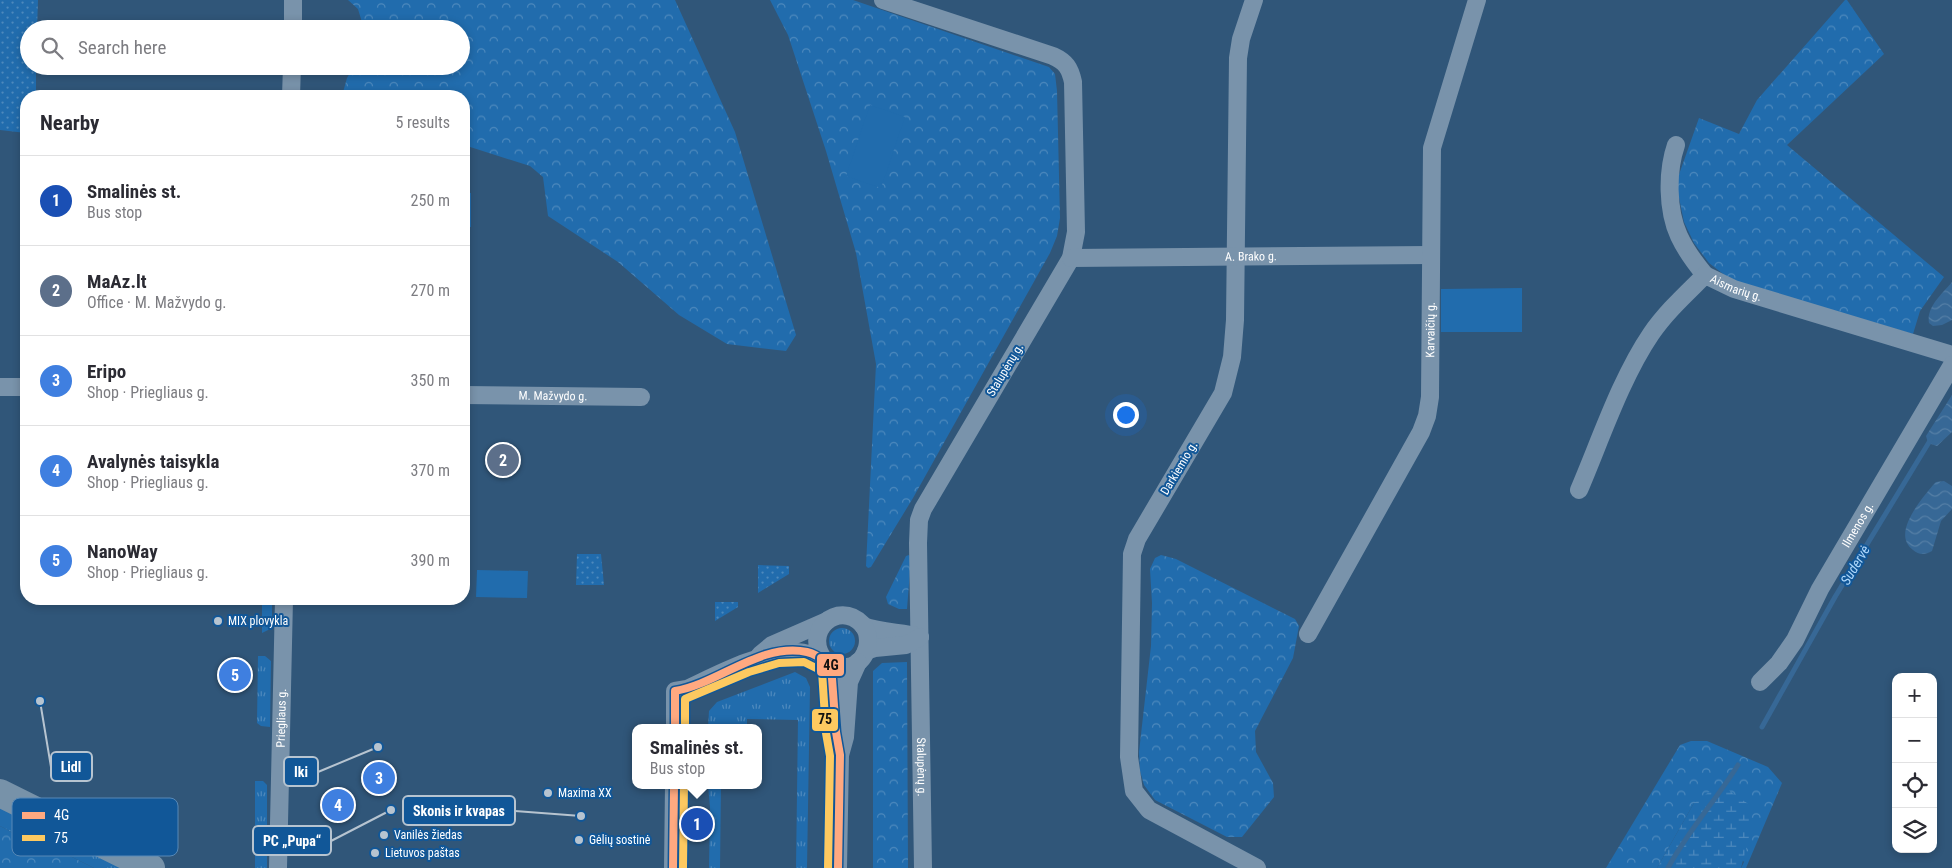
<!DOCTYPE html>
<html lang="en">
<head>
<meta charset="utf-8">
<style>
  body { margin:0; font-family:"Roboto Condensed",sans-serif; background:#f7f7f7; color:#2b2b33 }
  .controls { position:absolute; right:15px; bottom:15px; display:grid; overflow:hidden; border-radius:10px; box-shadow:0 2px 8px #0003 }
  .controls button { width:45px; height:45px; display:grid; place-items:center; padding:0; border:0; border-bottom:1px solid #e1e1e2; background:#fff; color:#2b2b33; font:25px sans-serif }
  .you { position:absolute; left:1125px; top:414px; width:18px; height:18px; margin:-12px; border:4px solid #fff; border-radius:50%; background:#1a73e8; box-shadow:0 0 0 8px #1a73e833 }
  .badge { display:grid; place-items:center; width:32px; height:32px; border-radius:50%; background:#6a707a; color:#fff; font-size:16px; font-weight:700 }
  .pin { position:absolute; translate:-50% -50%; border:2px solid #fff; box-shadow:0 1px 5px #0006 }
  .popup { position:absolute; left:632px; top:724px; width:130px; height:65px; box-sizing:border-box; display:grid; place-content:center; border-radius:10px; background:#fff; filter:drop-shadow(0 1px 4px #0005); font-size:16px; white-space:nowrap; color:#7c7c81 }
  .popup b { font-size:19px; color:#2b2b33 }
  .popup::after { content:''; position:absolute; left:50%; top:100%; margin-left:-10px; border:10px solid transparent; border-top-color:#fff }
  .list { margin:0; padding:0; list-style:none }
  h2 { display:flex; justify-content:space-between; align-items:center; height:65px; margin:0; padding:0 20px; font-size:21px }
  h2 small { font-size:16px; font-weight:400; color:#7c7c81 }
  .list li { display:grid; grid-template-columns:32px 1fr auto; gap:15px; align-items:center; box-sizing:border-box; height:90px; padding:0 20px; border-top:1px solid #e1e1e2 }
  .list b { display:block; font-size:19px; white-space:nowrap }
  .list p { margin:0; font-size:16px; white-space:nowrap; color:#7c7c81 }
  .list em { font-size:16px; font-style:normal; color:#7c7c81 }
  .icon { flex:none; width:28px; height:28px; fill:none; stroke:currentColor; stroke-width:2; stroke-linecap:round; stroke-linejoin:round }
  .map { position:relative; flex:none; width:1952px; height:868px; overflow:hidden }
  .search { position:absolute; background:#fff; box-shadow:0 2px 8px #0003; left:20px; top:20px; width:450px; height:55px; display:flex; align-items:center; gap:12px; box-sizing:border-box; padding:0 18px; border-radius:28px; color:#7c7c81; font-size:19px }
  .panel { position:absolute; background:#fff; box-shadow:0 2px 8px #0003; left:20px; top:90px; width:450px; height:515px; border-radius:20px }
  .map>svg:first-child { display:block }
  .grass { fill:url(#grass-tufts) }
  .forest { fill:url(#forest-crowns) }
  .wetland { fill:url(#wetland-marsh) }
  .park { fill:url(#park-dots) }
  .garden { fill:#216cad }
  .water { fill:url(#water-waves) }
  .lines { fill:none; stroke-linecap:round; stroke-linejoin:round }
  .stream { stroke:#376896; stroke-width:5 }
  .street { stroke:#7993ab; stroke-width:18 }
  .primary { stroke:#7792a9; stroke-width:28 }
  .bus-1-casing { stroke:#115798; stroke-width:11 }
  .bus-2-casing { stroke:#115798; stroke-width:11 }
  .bus-1 { stroke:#ffa980; stroke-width:8 }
  .bus-2 { stroke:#fdc960; stroke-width:8 }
  .poi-dot { fill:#b7c4d0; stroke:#115798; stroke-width:2 }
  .labels { text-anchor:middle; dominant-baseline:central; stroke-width:4; stroke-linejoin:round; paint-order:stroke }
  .street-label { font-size:12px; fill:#fff; stroke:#115798 }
  .poi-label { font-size:12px; fill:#fff; stroke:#115798; text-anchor:start }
  .water-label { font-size:14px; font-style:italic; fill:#aed7fb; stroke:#115798 }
  .key { fill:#115798; stroke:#5889b7; stroke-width:1 }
  .key-label { font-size:14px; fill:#fff }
  .leader { fill:none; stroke:#b7c4d0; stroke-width:2 }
  .callout-dot { fill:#b7c4d0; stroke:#115798; stroke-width:2 }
  .callout { fill:#115798; stroke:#b7c4d0; stroke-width:2 }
  .callout-label { font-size:14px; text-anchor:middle; font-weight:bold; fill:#fff }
  .line-badge { stroke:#115798; stroke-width:2 }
  .pale-badge-label { font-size:14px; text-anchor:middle; font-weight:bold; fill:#111 }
</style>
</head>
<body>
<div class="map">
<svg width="1952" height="868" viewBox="0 0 1952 868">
  <defs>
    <pattern id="grass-tufts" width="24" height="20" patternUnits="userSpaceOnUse" patternTransform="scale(1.25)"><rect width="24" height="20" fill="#216cad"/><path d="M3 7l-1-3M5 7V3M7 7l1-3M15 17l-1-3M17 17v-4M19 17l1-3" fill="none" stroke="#4d89bd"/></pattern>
    <pattern id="forest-crowns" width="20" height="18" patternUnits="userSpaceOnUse" patternTransform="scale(1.25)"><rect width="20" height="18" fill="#216cad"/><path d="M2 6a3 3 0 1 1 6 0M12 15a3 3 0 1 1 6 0" fill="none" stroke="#4d89bd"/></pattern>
    <pattern id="wetland-marsh" width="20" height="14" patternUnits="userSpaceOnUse" patternTransform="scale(1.25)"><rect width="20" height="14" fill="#216cad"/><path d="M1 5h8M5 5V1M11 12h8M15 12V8" fill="none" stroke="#4d89bd"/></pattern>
    <pattern id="park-dots" width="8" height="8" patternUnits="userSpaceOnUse" patternTransform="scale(1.25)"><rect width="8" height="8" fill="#216cad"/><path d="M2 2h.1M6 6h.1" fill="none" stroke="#4d89bd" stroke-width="1.8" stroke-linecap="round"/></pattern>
    <pattern id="water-waves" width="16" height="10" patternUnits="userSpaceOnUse" patternTransform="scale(1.25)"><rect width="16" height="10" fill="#376896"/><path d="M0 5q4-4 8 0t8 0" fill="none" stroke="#557fa6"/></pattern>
  </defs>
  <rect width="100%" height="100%" fill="#305679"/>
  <path class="grass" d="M 262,599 L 272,599 L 272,623 L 270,629 L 262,633 Z
    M829 641a13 13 0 1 1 26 0a13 13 0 1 1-26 0Z
    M 258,656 L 265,656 L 271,661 L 270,727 L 261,726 L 257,723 Z
    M 795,672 L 806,678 L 810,687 L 807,868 L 796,868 L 798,720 L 747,719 L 747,728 L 708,728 L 709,711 L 717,702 Z
    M 255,781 L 263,781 L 267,785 L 267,868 L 255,868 Z
    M 708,785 L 721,785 L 720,868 L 709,868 L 710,807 Z
    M 0,806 L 125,868 L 94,868 L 58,850 C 37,861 33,849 17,836 C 12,832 6,829 0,826 Z"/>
  <path class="forest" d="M 348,0 L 675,0 L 735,132 L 796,335 L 786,351 L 727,344 L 679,315 L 618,262 L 548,216 L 543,177 L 530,166 L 464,145 L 464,96 L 342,96 L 347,78 L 354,66 L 461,66 L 461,29 L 364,29 L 358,9 Z
    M 770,0 L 853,0 L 1049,67 L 1055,74 L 1057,91 L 1060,218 L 1057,236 L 1050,253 L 913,498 L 871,567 L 868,568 L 866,566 L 876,364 L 856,253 L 826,151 L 788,35 Z
    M 1845,0 L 1847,0 L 1884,54 L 1787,145 L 1944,277 L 1920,311 L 1913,334 L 1749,286 L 1727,277 L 1709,263 L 1694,243 L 1684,222 L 1676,183 L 1699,118 L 1739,134 L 1757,100 Z
    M 909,555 L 911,558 L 907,609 L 899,609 L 888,604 L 886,597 L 906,556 Z
    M 1161,555 L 1176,559 L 1295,619 L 1299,626 L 1293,658 L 1255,731 L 1256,752 L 1273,783 L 1274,797 L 1242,837 L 1227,837 L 1155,800 L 1144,785 L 1140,771 L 1139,752 L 1151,646 L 1152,603 L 1150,569 L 1155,558 Z
    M 907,662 L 908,868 L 873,868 L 873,671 L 882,663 Z
    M 1691,741 L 1707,741 L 1768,767 L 1782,783 L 1746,868 L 1741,868 L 1744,862 L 1694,803 L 1657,868 L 1606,868 L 1680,745 Z
    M 0,826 C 6,829 12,832 17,836 C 32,849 37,861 58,850 L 94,868 L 0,868 Z"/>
  <path class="wetland" d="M 1724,787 L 1748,804 L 1751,830 L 1741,868 L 1657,868 L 1694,803 L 1709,792 Z"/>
  <path class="park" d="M 0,0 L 38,0 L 37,29 L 29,29 L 29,66 L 36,66 L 36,96 L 26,96 L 26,133 L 0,130 Z
    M 107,93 L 188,93 L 188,96 L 107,96 Z
    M 464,193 L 471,193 L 471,227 L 464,227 Z
    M 577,554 L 601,554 L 604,585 L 576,585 Z
    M 758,565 L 789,566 L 789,574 L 758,593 Z
    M 715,602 L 738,602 L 738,607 L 715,621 Z"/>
  <path class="garden" d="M 870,105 L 905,117 L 881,188 L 846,176 Z
    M 1522,288 L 1522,332 L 1441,332 L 1441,289 Z
    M 477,570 L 528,571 L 527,598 L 476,597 Z"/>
  <path class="water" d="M 1952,282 L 1952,320 L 1942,325 L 1933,326 L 1929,323 C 1926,307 1943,293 1952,282 Z
    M 1952,395 L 1952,432 L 1937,446 L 1928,443 L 1926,436 Z
    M 1944,481 L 1952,486 L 1952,509 L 1941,521 L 1932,551 C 1925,555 1919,555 1913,550 C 1891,534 1921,500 1933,485 L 1936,482 Z"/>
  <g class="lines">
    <path class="stream" d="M 1762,727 L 1835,597 L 1931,439
      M 1668,868 C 1688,831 1716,800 1738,765"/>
    <g class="street">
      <path id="s1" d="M 883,0 L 1053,56 C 1066,62 1070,68 1073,82 L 1076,232 L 1071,258 L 923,509 L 919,520 L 918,543 L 923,868"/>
      <path d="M 1254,0 L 1241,39 L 1238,58 L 1235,320 L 1232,357 L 1223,393 L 1137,539 L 1132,554 L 1129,757 L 1134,791 L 1149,810 L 1257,868"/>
      <path d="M 293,29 L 293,0"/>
      <path d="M 291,96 L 292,66"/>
      <path d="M 1676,145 C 1667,171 1667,210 1679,236 C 1686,251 1695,263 1705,275"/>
      <path id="s2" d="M 1071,258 L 1430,255"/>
      <path d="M 0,387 L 26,387"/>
      <path id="s3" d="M 464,395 L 641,397"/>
      <path id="s4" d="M 1579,490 C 1600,441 1621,378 1651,334 C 1666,312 1686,294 1705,275 L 1734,289 L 1952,355"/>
      <path d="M 863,626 C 881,633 901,632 920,637"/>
      <path id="s5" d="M 1308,634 L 1421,432 L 1427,416 L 1430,397 L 1432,148 L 1477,0"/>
      <path d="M 866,651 L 875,648 L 906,645 L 920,637"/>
      <path d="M 760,655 L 772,645 L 827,621"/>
      <path d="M 831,665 C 837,691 831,719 838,745"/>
      <path id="s6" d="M 1760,682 L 1779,663 L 1795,640 L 1820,589 L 1952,365"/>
      <path d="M 675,728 L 675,691 L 687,689 C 721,673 757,653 795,652 C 817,651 833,673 852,666 C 868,659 873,637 862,624 C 838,599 801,632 825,661"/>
      <path id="s7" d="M 278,868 L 284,599"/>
      <path d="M 673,868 L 674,785"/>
      <path d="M 838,868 L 840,755 L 845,737 L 849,682 L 858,662"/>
    </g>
    <path class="primary" d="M 0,793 L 151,868"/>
    <defs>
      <path id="bus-1" d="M 675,728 L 675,691 C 718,684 761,642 807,652 C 816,654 824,660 831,665 L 836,732 L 840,755 L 838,868
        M 673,868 L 674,785"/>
      <path id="bus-2" d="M 685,728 L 685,699 L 749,672 L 779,663 L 804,662 L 822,671 L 826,733 L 830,756 L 828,868
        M 683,868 L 684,785"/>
    </defs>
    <use href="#bus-1" class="bus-1-casing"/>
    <use href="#bus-2" class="bus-2-casing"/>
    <use href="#bus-1" class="bus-1"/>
    <use href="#bus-2" class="bus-2"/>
  </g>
  <g class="poi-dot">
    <circle cx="218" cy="621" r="5"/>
    <circle cx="548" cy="793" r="5"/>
    <circle cx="384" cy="835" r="5"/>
    <circle cx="579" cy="840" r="5"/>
    <circle cx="375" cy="853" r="5"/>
  </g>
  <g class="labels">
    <g class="street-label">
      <text stroke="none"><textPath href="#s2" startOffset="180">A. Brako g.</textPath></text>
      <text stroke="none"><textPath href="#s4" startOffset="286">Aismarių g.</textPath></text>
      <text stroke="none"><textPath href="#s5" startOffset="335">Karvaičių g.</textPath></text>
      <text transform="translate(1005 370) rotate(-59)">Stalupėnų g.</text>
      <text stroke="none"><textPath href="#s3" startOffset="89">M. Mažvydo g.</textPath></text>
      <text transform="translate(1179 468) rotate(-59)">Darkiemio g.</text>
      <text stroke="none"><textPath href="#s6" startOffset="186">Ilmenos g.</textPath></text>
      <text stroke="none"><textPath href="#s7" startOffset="150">Priegliaus g.</textPath></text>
      <text stroke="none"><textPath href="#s1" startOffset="940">Stalupėnų g.</textPath></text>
    </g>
    <g class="poi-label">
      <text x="228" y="621">MIX plovykla</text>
      <text x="558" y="793">Maxima XX</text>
      <text x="394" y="835">Vanilės žiedas</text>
      <text x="589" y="840">Gėlių sostinė</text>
      <text x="385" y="853">Lietuvos paštas</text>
    </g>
    <g class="water-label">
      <text transform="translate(1855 565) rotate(-59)">Sudervė</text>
    </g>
  </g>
  <rect x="12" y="798" width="166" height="58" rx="8" class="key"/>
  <rect x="22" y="812" width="23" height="7" fill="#ffa980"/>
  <rect x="22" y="835" width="23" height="6" fill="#fdc960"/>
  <g class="key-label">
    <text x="54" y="820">4G</text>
    <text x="54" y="843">75</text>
  </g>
  <path class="leader" d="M40 701L51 767M378 747L318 772M581 816L515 811M391 810L331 841"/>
  <g class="callout-dot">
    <circle cx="40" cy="701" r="5"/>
    <circle cx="378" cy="747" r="5"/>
    <circle cx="581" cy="816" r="5"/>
    <circle cx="391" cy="810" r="5"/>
  </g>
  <g class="callout">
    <rect x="51" y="752" width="41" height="29" rx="5"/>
    <rect x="284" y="757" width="34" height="29" rx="5"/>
    <rect x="403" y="796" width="112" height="29" rx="5"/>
    <rect x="253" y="826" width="78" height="29" rx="5"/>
  </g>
  <g class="callout-label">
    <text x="71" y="772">Lidl</text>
    <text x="301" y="777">Iki</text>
    <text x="459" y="816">Skonis ir kvapas</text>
    <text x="292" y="846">PC „Pupa“</text>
  </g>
  <g class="line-badge">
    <rect x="816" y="653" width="29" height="24" rx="5" fill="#ffa980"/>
    <rect x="811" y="708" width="28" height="24" rx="5" fill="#fdc960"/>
  </g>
  <g class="pale-badge-label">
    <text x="831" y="670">4G</text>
    <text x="825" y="724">75</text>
  </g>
</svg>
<div class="controls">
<button>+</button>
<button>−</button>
<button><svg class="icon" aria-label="locate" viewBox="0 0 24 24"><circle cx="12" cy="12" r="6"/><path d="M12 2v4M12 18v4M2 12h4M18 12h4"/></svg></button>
<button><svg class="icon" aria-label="layers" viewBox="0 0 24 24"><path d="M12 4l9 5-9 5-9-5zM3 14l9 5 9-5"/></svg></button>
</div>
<div class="you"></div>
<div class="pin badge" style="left:697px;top:824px;background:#1a4fb4">1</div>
<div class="popup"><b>Smalinės st.</b>Bus stop</div>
<div class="pin badge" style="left:503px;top:460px;background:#5c6f8a">2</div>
<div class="pin badge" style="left:379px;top:778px;background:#3f7fe0">3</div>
<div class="pin badge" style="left:338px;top:805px;background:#3f7fe0">4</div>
<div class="pin badge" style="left:235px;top:675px;background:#3f7fe0">5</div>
<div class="search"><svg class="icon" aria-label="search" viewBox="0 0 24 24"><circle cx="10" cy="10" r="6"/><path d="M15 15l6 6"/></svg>Search here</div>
<section class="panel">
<h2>Nearby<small>5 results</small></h2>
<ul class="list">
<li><span class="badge" style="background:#1a4fb4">1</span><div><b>Smalinės st.</b><p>Bus stop</p></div><em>250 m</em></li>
<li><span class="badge" style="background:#5c6f8a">2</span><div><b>MaAz.lt</b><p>Office · M. Mažvydo g.</p></div><em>270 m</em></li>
<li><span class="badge" style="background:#3f7fe0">3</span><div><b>Eripo</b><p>Shop · Priegliaus g.</p></div><em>350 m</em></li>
<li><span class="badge" style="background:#3f7fe0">4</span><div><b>Avalynės taisykla</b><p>Shop · Priegliaus g.</p></div><em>370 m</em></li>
<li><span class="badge" style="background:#3f7fe0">5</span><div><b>NanoWay</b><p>Shop · Priegliaus g.</p></div><em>390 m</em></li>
</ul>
</section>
</div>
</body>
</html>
